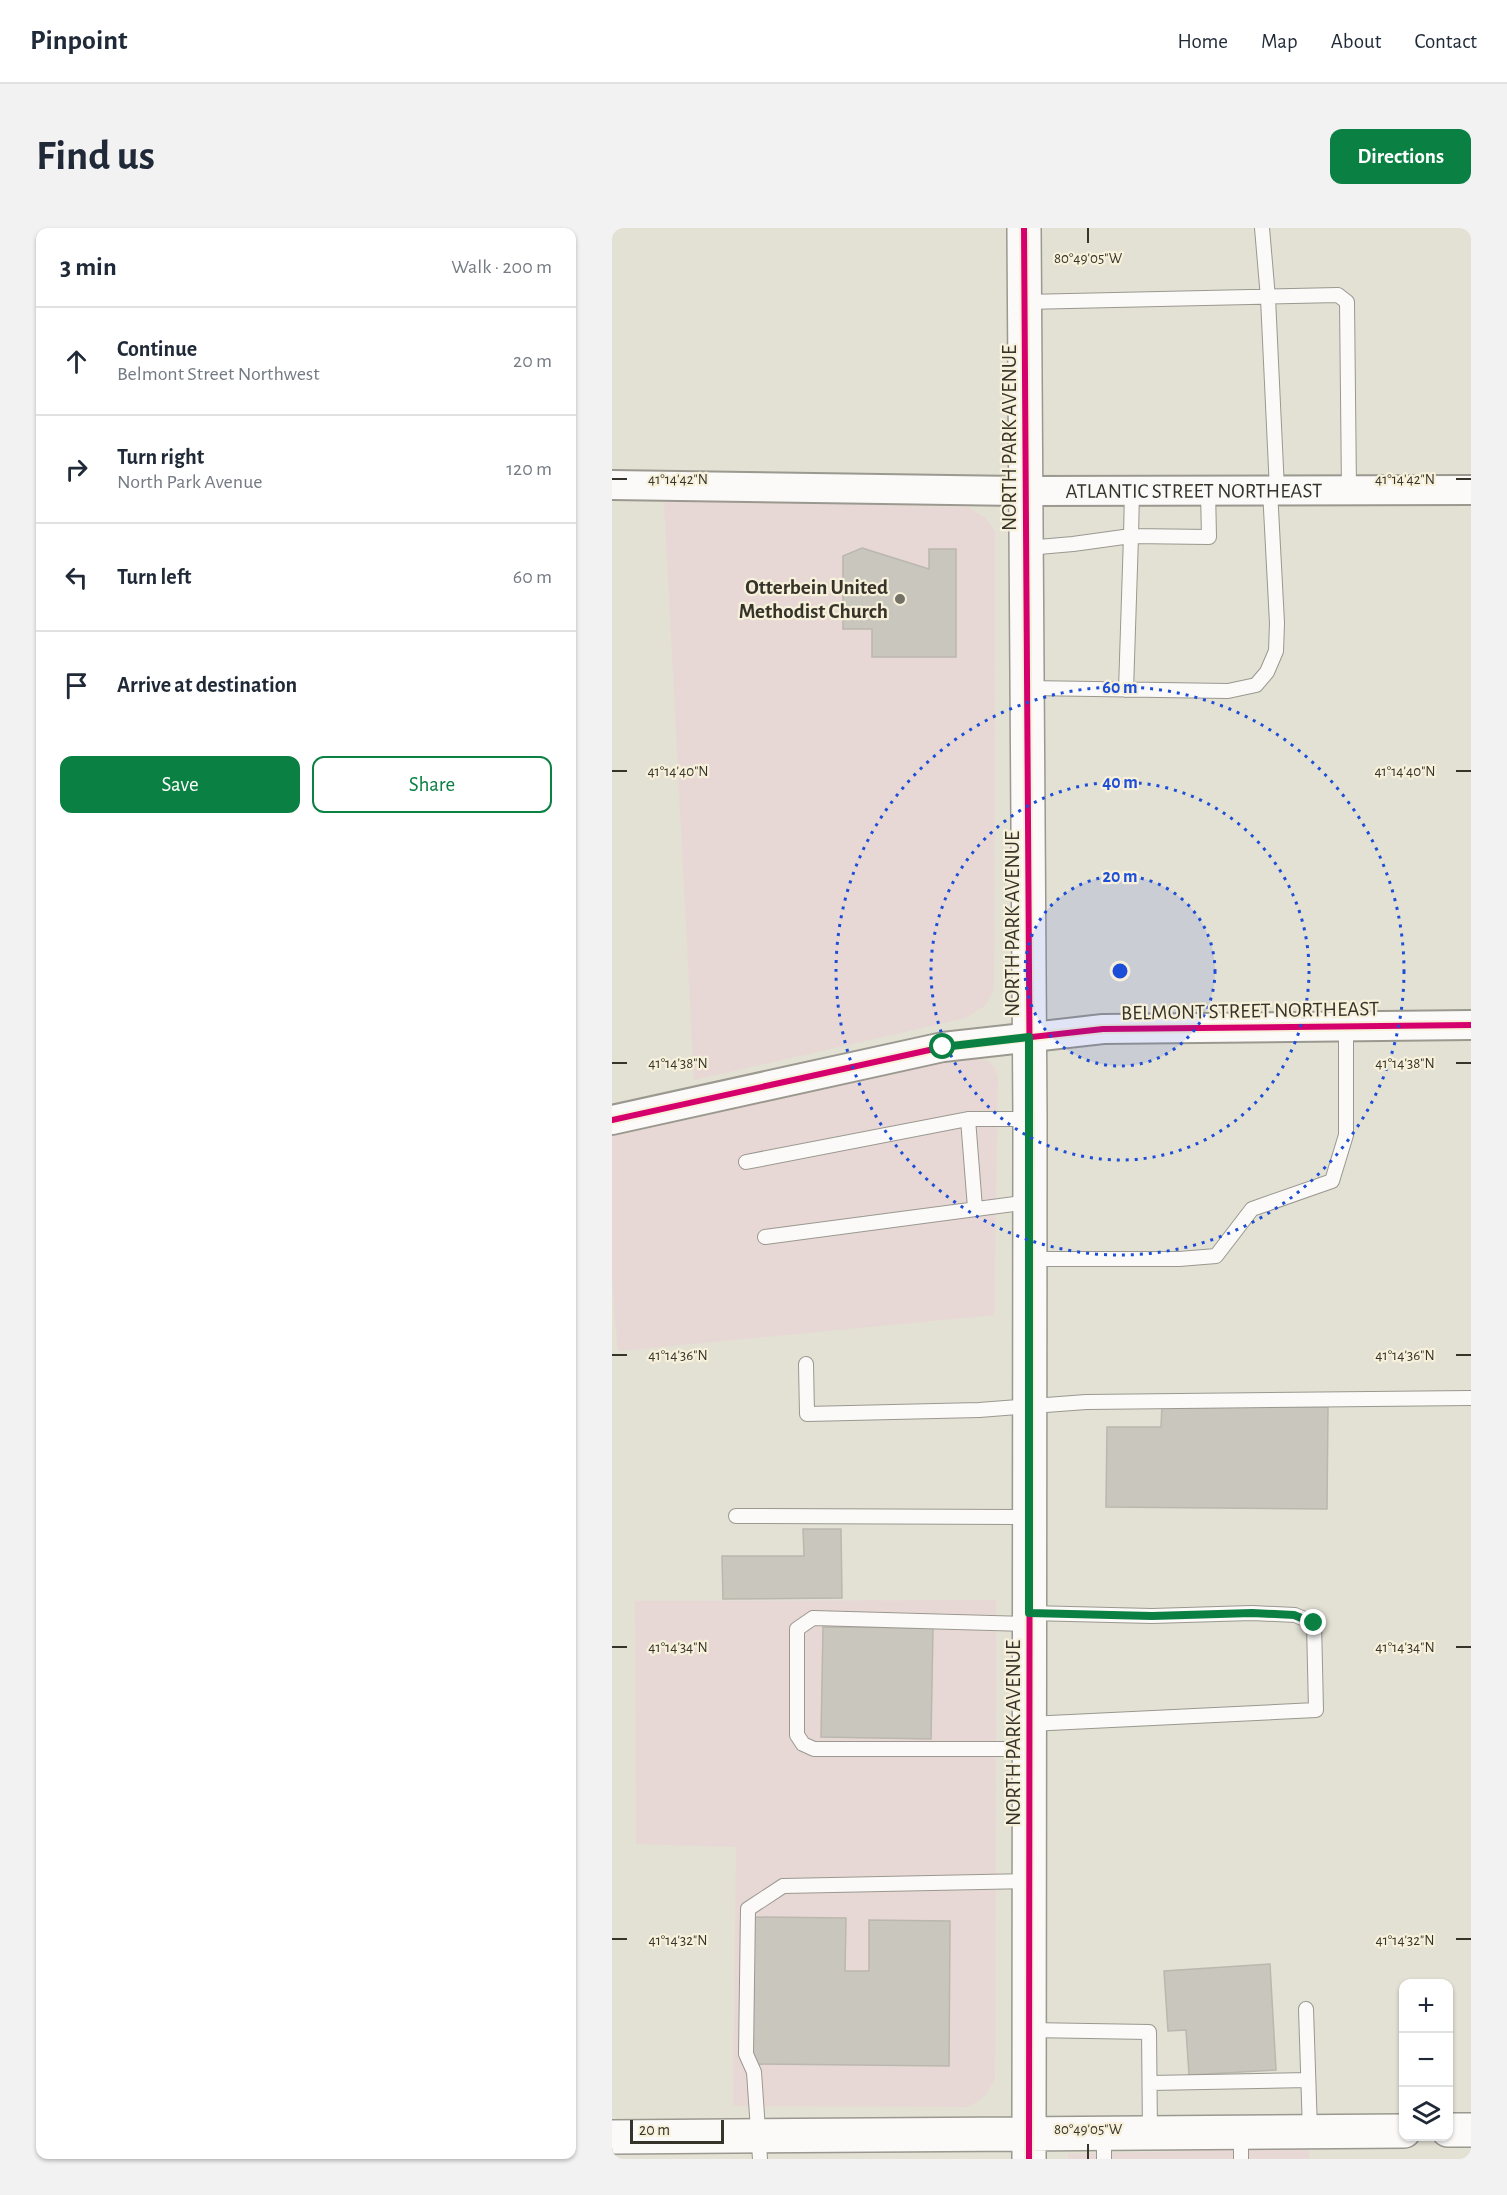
<!DOCTYPE html>
<html lang="en">
<head>
<meta charset="utf-8">
<style>
  body { margin:0; font-family:"Alegreya Sans",sans-serif; background:#f2f2f3; color:#1f2937 }
  .controls { position:absolute; right:18px; bottom:18px; display:grid; overflow:hidden; border-radius:12px; box-shadow:0 2px 4px #0004 }
  .controls button { width:54px; height:54px; display:grid; place-items:center; padding:0; border:0; border-bottom:2px solid #e0e1e3; background:#fff; color:#1f2937; font:30px sans-serif }
  .scale { position:absolute; left:18px; bottom:15px; width:94px; box-sizing:border-box; padding-left:6px; border:3px solid #36332b; border-top:0; font-size:16px; line-height:21px; white-space:nowrap; color:#36332b; -webkit-text-stroke:4px #f7f1db; paint-order:stroke }
  .stop { position:absolute; width:18px; height:18px; margin:-14px; border:4px solid #0b8043; border-radius:50%; background:#fff }
  .stop.end { background:#0b8043; border-color:#fff; box-shadow:0 2px 6px #0008 }
  .list { margin:0; padding:0; list-style:none }
  h2 { display:flex; justify-content:space-between; align-items:center; height:78px; margin:0; padding:0 24px; font-size:26px }
  h2 small { font-size:20px; font-weight:400; color:#747a83 }
  .list li { display:grid; grid-template-columns:39px 1fr auto; gap:18px; align-items:center; box-sizing:border-box; height:108px; padding:0 24px; border-top:2px solid #e0e1e3 }
  .list b { display:block; font-size:22px; white-space:nowrap }
  .list p { margin:0; font-size:20px; white-space:nowrap; color:#747a83 }
  .list em { font-size:20px; font-style:normal; color:#747a83 }
  .actions { display:flex; gap:12px; padding:18px 24px }
  .actions a { flex:1; padding:14px 0; border:2px solid #0b8043; border-radius:12px; text-align:center; font-size:21px; color:#0b8043 }
  .actions .main { background:#0b8043; color:#fff }
  .icon { flex:none; width:33px; height:33px; fill:none; stroke:currentColor; stroke-width:2; stroke-linecap:round; stroke-linejoin:round }
  .map { position:relative; flex:none; width:859px; height:1931px; overflow:hidden; border-radius:12px }
  header { display:flex; align-items:center; gap:36px; box-sizing:border-box; height:84px; padding:0 30px; background:#fff; border-bottom:2px solid #e0e1e3 }
  header strong { font-size:28px }
  nav { display:flex; gap:33px; margin-inline-start:auto; font-size:21px }
  .intro { display:flex; align-items:center; justify-content:space-between; box-sizing:border-box; height:144px; padding:0 36px }
  h1 { margin:0; font-size:42px }
  .button { padding:15px 27px; border-radius:12px; background:#0b8043; color:#fff; font-size:21px; font-weight:700 }
  main { display:flex; gap:36px; padding:0 36px }
  aside { flex:1; background:#fff; border-radius:12px; box-shadow:0 2px 4px #0004 }
  .map>svg:first-child { display:block }
  .commercial { fill:#e8d8d5 }
  .building { fill:#c9c7bd; stroke:#bab7ae; stroke-width:1.5 }
  .lines { fill:none; stroke-linecap:round; stroke-linejoin:round }
  .lane-casing { stroke:#9a988f; stroke-width:16 }
  .street-casing { stroke:#9a988f; stroke-width:32 }
  .secondary-casing { stroke:#9a988f; stroke-width:36 }
  .lane { stroke:#fbfaf9; stroke-width:14 }
  .street { stroke:#fbfaf9; stroke-width:28 }
  .secondary { stroke:#fbfaf9; stroke-width:33 }
  .cycleway-casing { stroke:#f7f1db; stroke-width:10 }
  .cycleway { stroke:#d6006c; stroke-width:6 }
  .route { stroke:#0b8043; stroke-width:8 }
  .ticks { fill:none; stroke:#36332b; stroke-width:2 }
  .ring { fill:none; stroke:#1d4ed8; stroke-width:3; stroke-dasharray:3 6 }
  .poi-dot { fill:#737066; stroke:#f7f1db; stroke-width:2 }
  .labels { text-anchor:middle; dominant-baseline:central; stroke-width:4.5; stroke-linejoin:round; paint-order:stroke }
  .street-label { font-size:21px; fill:#36332b; stroke:#f7f1db }
  .poi-label { font-size:21px; font-weight:bold; fill:#36332b; stroke:#f7f1db; text-anchor:end }
  .ticks-label { font-size:15px; text-anchor:middle; fill:#36332b; stroke:#f7f1db; stroke-width:4.5; stroke-linejoin:round; paint-order:stroke }
  .centre { fill:#1d4ed8; stroke:#f7f1db; stroke-width:3 }
  .ring-label { font-size:18px; text-anchor:middle; font-weight:bold; fill:#1d4ed8; stroke:#f7f1db; stroke-width:4.5; stroke-linejoin:round; paint-order:stroke }
</style>
</head>
<body>
<header>
<strong>Pinpoint</strong>
<nav><a>Home</a><a>Map</a><a>About</a><a>Contact</a></nav>
</header>
<div class="intro"><h1>Find us</h1><a class="button">Directions</a></div>
<main>
<aside>
<h2>3 min<small>Walk · 200 m</small></h2>
<ul class="list">
<li><svg class="icon" aria-label="ahead" viewBox="0 0 24 24"><path d="M12 20V5M6 11l6-6 6 6"/></svg><div><b>Continue</b><p>Belmont Street Northwest</p></div><em>20 m</em></li>
<li><svg class="icon" aria-label="right" viewBox="0 0 24 24"><path d="M7 20v-9h11M14 6l5 5-5 5"/></svg><div><b>Turn right</b><p>North Park Avenue</p></div><em>120 m</em></li>
<li><svg class="icon" aria-label="left" viewBox="0 0 24 24"><path d="M17 20v-9H6M10 6l-5 5 5 5"/></svg><div><b>Turn left</b></div><em>60 m</em></li>
<li><svg class="icon" aria-label="arrive" viewBox="0 0 24 24"><path d="M6 21V4h12l-3 4 3 4H6"/></svg><div><b>Arrive at destination</b></div></li>
</ul>
<div class="actions"><a class="main">Save</a><a>Share</a></div>
</aside>
<div class="map">
<svg width="859" height="1931" viewBox="0 0 859 1931">
  <rect width="100%" height="100%" fill="#e3e0d4"/>
  <path class="commercial" d="M 52,272 L 356,279 L 373,290 L 383,303 L 382,761 L 374,777 L 354,790 L 82,852 Z
    M 355,828 L 376,833 L 383,840 L 386,851 L 382,1087 L 6,1123 L 0,1053 L 0,903 Z
    M 384,1372 L 383,1852 L 373,1868 L 357,1879 L 121,1878 L 124,1619 L 24,1616 L 23,1373 Z
    M 697,1920 L 697,1931 L 456,1931 L 456,1926 Z"/>
  <path class="building" d="M 250,320 L 317,341 L 317,321 L 344,321 L 344,429 L 260,429 L 260,401 L 231,401 L 231,328 Z
    M 550,1177 L 716,1179 L 715,1281 L 494,1279 L 495,1199 L 549,1199 Z
    M 191,1301 L 229,1301 L 230,1370 L 111,1371 L 110,1328 L 192,1328 Z
    M 211,1399 L 321,1400 L 319,1511 L 209,1509 Z
    M 140,1689 L 234,1690 L 233,1743 L 257,1743 L 257,1692 L 338,1693 L 337,1838 L 138,1836 Z
    M 658,1736 L 664,1842 L 577,1847 L 574,1802 L 556,1803 L 552,1743 Z"/>
  <g class="lines">
    <defs>
      <path id="lane" d="M 650,0 L 656,70 L 665,262
        M 413,74 L 726,67 L 735,74 L 737,262
        M 520,263 L 519,308 L 597,309 L 596,262
        M 415,320 L 461,316 L 519,308 L 514,462
        M 415,460 L 616,463 L 644,457 L 655,444 L 664,423 L 665,395 L 658,262
        M 134,934 L 356,891
        M 363,980 L 356,891 L 418,891
        M 153,1009 L 417,974
        M 418,1031 L 567,1031 L 604,1028 L 640,981 L 720,953 L 734,907 L 734,798
        M 194,1136 L 195,1186 L 367,1182 L 474,1174 L 859,1170
        M 124,1288 L 417,1289
        M 417,1385 L 540,1388 L 640,1385 L 683,1387 L 702,1395 L 704,1482 L 417,1496
        M 417,1521 L 202,1521 L 191,1516 L 185,1507 L 185,1401 L 201,1390 L 417,1396
        M 694,1781 L 698,1903
        M 417,1802 L 537,1804 L 538,1904
        M 538,1855 L 696,1852
        M 629,1904 L 629,1931
        M 492,1906 L 492,1931
        M 148,1931 L 142,1844 L 134,1826 L 136,1681 L 171,1658 L 417,1653"/>
      <g id="street">
        <path id="s1" d="M 0,257 L 414,263 L 859,262"/>
        <path d="M 0,892 L 331,819 L 491,801 L 859,797"/>
      </g>
      <path id="secondary" d="M 412,0 L 418,891 L 417,1931
        M 836,1902 L 859,1902
        M 0,1909 L 792,1903"/>
    </defs>
    <use href="#lane" class="lane-casing"/>
    <use href="#street" class="street-casing"/>
    <use href="#secondary" class="secondary-casing"/>
    <use href="#lane" class="lane"/>
    <use href="#street" class="street"/>
    <use href="#secondary" class="secondary"/>
    <defs>
      <path id="cycleway" d="M 412,0 L 418,891 L 417,1931
        M 0,892 L 331,819 L 491,801 L 859,797"/>
    </defs>
    <use href="#cycleway" class="cycleway-casing"/>
    <use href="#cycleway" class="cycleway"/>
  </g>
  <g class="lines">
    <path class="route" d="M 331,819 L 417,809 L 417,1385 L 540,1388 L 640,1385 L 682,1387 L 702,1395"/>
  </g>
  <path class="ticks" d="M 476,0 L 476,15M 0,251 L 15,251M 844,251 L 859,251M 0,543 L 15,543M 844,543 L 859,543M 0,835 L 15,835M 844,835 L 859,835M 0,1127 L 15,1127M 844,1127 L 859,1127M 0,1419 L 15,1419M 844,1419 L 859,1419M 0,1711 L 15,1711M 844,1711 L 859,1711M 476,1916 L 476,1931"/>
  <circle cx="508" cy="743" r="95" fill="#1d4ed8" fill-opacity=".12"/>
  <g class="ring">
    <circle cx="508" cy="743" r="95"/>
    <circle cx="508" cy="743" r="189"/>
    <circle cx="508" cy="743" r="284"/>
  </g>
  <circle class="poi-dot" cx="288" cy="371" r="6"/>
  <g class="labels">
    <g class="street-label">
      <text transform="translate(397 210) rotate(-90)">NORTH PARK AVENUE</text>
      <text stroke="none"><textPath href="#s1" startOffset="582">ATLANTIC STREET NORTHEAST</textPath></text>
      <text transform="translate(400 696) rotate(-90)">NORTH PARK AVENUE</text>
      <text transform="translate(638 783) rotate(-1)">BELMONT STREET NORTHEAST</text>
      <text transform="translate(401 1505) rotate(-90)">NORTH PARK AVENUE</text>
    </g>
    <g class="poi-label">
      <text x="276" y="359">Otterbein United<tspan x="276" dy="24">Methodist Church</tspan></text>
    </g>
  </g>
  <g class="ticks-label">
    <text x="476" y="35">80°49'05"W</text>
    <text x="66" y="256">41°14'42"N</text>
    <text x="793" y="256">41°14'42"N</text>
    <text x="66" y="548">41°14'40"N</text>
    <text x="793" y="548">41°14'40"N</text>
    <text x="66" y="840">41°14'38"N</text>
    <text x="793" y="840">41°14'38"N</text>
    <text x="66" y="1132">41°14'36"N</text>
    <text x="793" y="1132">41°14'36"N</text>
    <text x="66" y="1424">41°14'34"N</text>
    <text x="793" y="1424">41°14'34"N</text>
    <text x="66" y="1717">41°14'32"N</text>
    <text x="793" y="1717">41°14'32"N</text>
    <text x="476" y="1906">80°49'05"W</text>
  </g>
  <circle cx="508" cy="743" r="9" class="centre"/>
  <g class="ring-label">
    <text x="508" y="465">60 m</text>
    <text x="508" y="560">40 m</text>
    <text x="508" y="654">20 m</text>
  </g>
</svg>
<div class="controls">
<button>+</button>
<button>−</button>
<button><svg class="icon" aria-label="layers" viewBox="0 0 24 24"><path d="M12 4l9 5-9 5-9-5zM3 14l9 5 9-5"/></svg></button>
</div>
<div class="scale">20 m</div>
<div class="stop" style="left:331px;top:819px"></div>
<div class="stop end" style="left:702px;top:1395px"></div>
</div>
</main>
</body>
</html>
